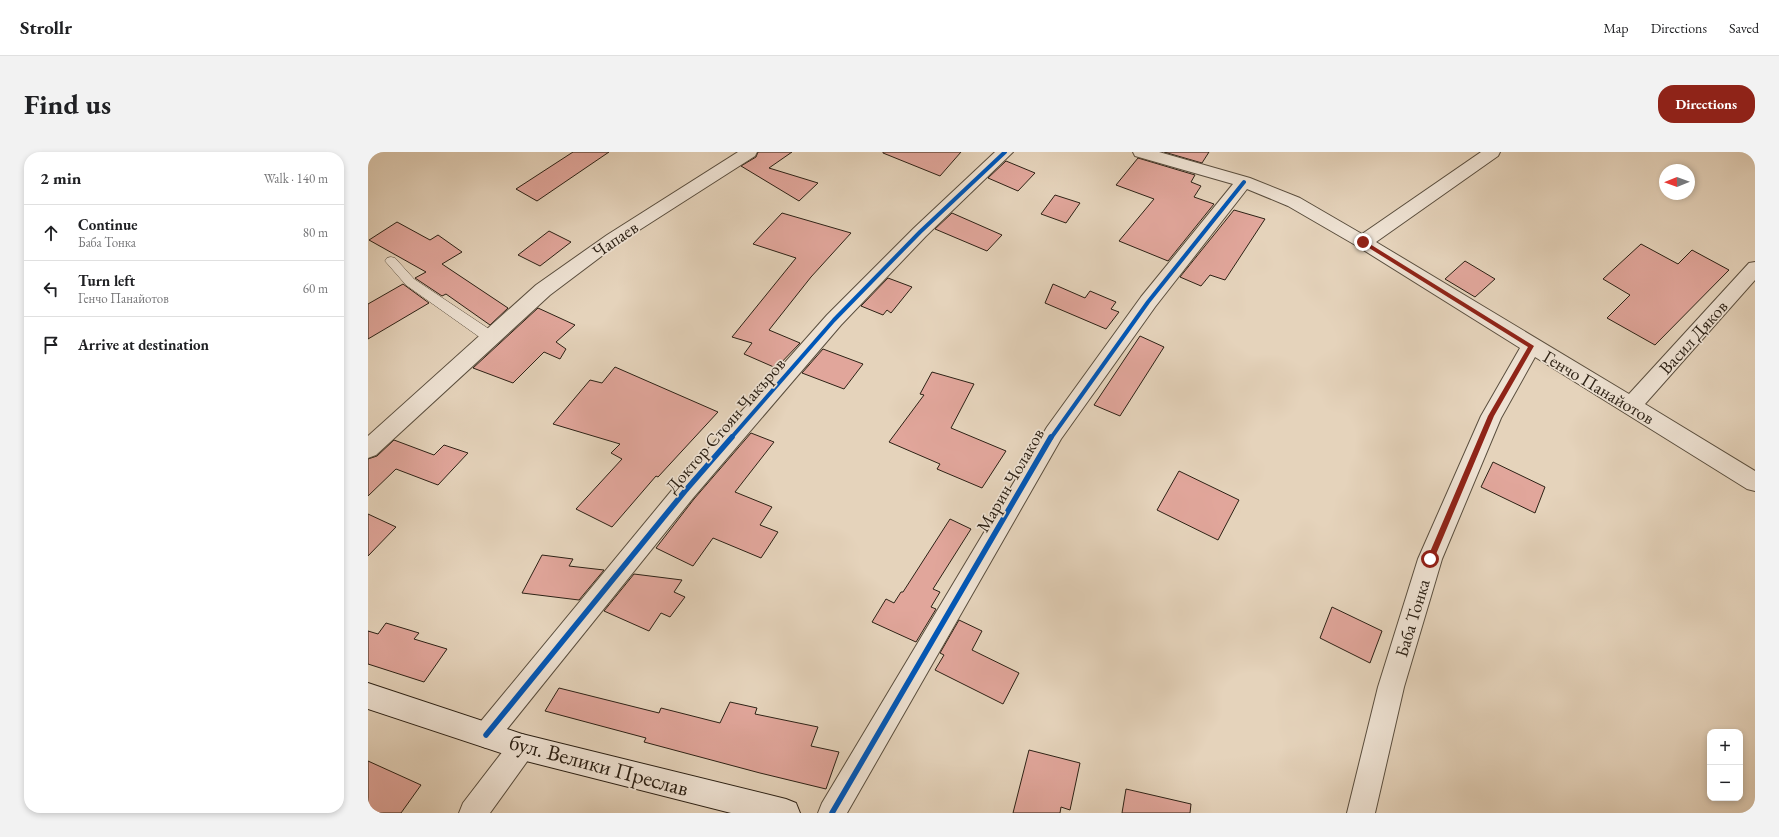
<!DOCTYPE html>
<html lang="en">
<head>
<meta charset="utf-8">
<style>
  body { margin:0; font-family:"EB Garamond",serif; background:#f2f2f2; color:#202124 }
  .controls { position:absolute; right:12px; bottom:12px; display:grid; overflow:hidden; border-radius:8px; box-shadow:0 2px 6px #0003 }
  .controls button { width:36px; height:36px; display:grid; place-items:center; padding:0; border:0; border-bottom:1px solid #e0e0e0; background:#fff; color:#202124; font:20px sans-serif }
  .compass { position:absolute; left:1291px; top:12px; width:36px; height:36px; border-radius:50%; background:#fff; box-shadow:0 2px 6px #0003; rotate:269deg }
  .stop { position:absolute; width:12px; height:12px; margin:-9px; border:3px solid #8f2418; border-radius:50%; background:#fff }
  .stop.end { background:#8f2418; border-color:#fff; box-shadow:0 1px 4px #0008 }
  .list { margin:0; padding:0; list-style:none }
  h2 { display:flex; justify-content:space-between; align-items:center; height:52px; margin:0; padding:0 16px; font-size:17px }
  h2 small { font-size:13px; font-weight:400; color:#757577 }
  .list li { display:grid; grid-template-columns:26px 1fr auto; gap:12px; align-items:center; box-sizing:border-box; height:56px; padding:0 16px; border-top:1px solid #e0e0e0 }
  .list b { display:block; font-size:15px; white-space:nowrap }
  .list p { margin:0; font-size:13px; white-space:nowrap; color:#757577 }
  .list em { font-size:13px; font-style:normal; color:#757577 }
  .icon { flex:none; width:22px; height:22px; fill:none; stroke:currentColor; stroke-width:2; stroke-linecap:round; stroke-linejoin:round }
  .map { position:relative; flex:none; width:1387px; height:661px; overflow:hidden; border-radius:16px }
  header { display:flex; align-items:center; gap:24px; box-sizing:border-box; height:56px; padding:0 20px; background:#fff; border-bottom:1px solid #e0e0e0 }
  header strong { font-size:19px }
  nav { display:flex; gap:22px; margin-inline-start:auto; font-size:14px }
  .intro { display:flex; align-items:center; justify-content:space-between; box-sizing:border-box; height:96px; padding:0 24px }
  h1 { margin:0; font-size:28px }
  .button { padding:10px 18px; border-radius:16px; background:#8f2418; color:#fff; font-size:14px; font-weight:700 }
  main { display:flex; gap:24px; padding:0 24px }
  aside { flex:1; background:#fff; border-radius:16px; box-shadow:0 2px 6px #0003 }
  .map>svg:first-child { display:block }
  .building { fill:#e1a69b; stroke:#2c2115 }
  .lines { fill:none; stroke-linecap:round; stroke-linejoin:round }
  .service-casing { stroke:#5a4e3e; stroke-width:1 }
  .minor-casing { stroke:#5a4e3e; stroke-width:2 }
  .secondary-casing { stroke:#2c2115; stroke-width:2 }
  .service { fill:#eee2d3; fill-rule:evenodd }
  .minor { fill:#eee2d3; fill-rule:evenodd }
  .secondary { fill:#eee2d3; fill-rule:evenodd }
  .cycleway-far1-casing { stroke:#eee2d3; stroke-width:6 }
  .cycleway-casing { stroke:#eee2d3; stroke-width:8 }
  .cycleway-far1 { stroke:#0057b8; stroke-width:4 }
  .cycleway { stroke:#0057b8; stroke-width:5.5 }
  .route { fill:#8f2418 }
  .labels { text-anchor:middle; dominant-baseline:central; stroke-width:3.5; stroke-linejoin:round; paint-order:stroke }
  .street-label { font-size:18px; fill:#2c2115; stroke:#eee2d3 }
  .near-street-label { font-size:22px; fill:#2c2115; stroke:#eee2d3 }
</style>
</head>
<body>
<header>
<strong>Strollr</strong>
<nav><a>Map</a><a>Directions</a><a>Saved</a></nav>
</header>
<div class="intro"><h1>Find us</h1><a class="button">Directions</a></div>
<main>
<aside>
<h2>2 min<small>Walk · 140 m</small></h2>
<ul class="list">
<li><svg class="icon" aria-label="ahead" viewBox="0 0 24 24"><path d="M12 20V5M6 11l6-6 6 6"/></svg><div><b>Continue</b><p>Баба Тонка</p></div><em>80 m</em></li>
<li><svg class="icon" aria-label="left" viewBox="0 0 24 24"><path d="M17 20v-9H6M10 6l-5 5 5 5"/></svg><div><b>Turn left</b><p>Генчо Панайотов</p></div><em>60 m</em></li>
<li><svg class="icon" aria-label="arrive" viewBox="0 0 24 24"><path d="M6 21V4h12l-3 4 3 4H6"/></svg><div><b>Arrive at destination</b></div></li>
</ul>
</aside>
<div class="map">
<svg width="1387" height="661" viewBox="0 0 1387 661">
  <rect width="100%" height="100%" fill="#e5d3bb"/>
  <filter id="stains"><feTurbulence type="fractalNoise" baseFrequency=".005" numOctaves="4"/><feColorMatrix values="0 0 0 0 .2 0 0 0 0 .09 0 0 0 0 .02 0 0 0 .5 -.17"/></filter>
  <radialGradient id="worn" r=".72"><stop offset=".6" stop-color="#630" stop-opacity="0"/><stop offset="1" stop-color="#630" stop-opacity=".3"/></radialGradient>
  <path class="building" d="M 205,0 L 241,0 L 169,49 L 148,37 Z
    M 390,0 L 424,0 L 401,16 L 450,31 L 431,49 L 373,14 L 388,5 Z
    M 515,0 L 593,0 L 572,24 L 515,1 Z
    M 796,0 L 841,0 L 834,11 Z
    M 770,6 L 827,23 L 823,30 L 833,34 L 826,45 L 846,52 L 800,109 L 751,89 L 786,47 L 748,33 Z
    M 638,9 L 667,21 L 650,39 L 620,26 Z
    M 687,43 L 712,51 L 698,71 L 673,62 Z
    M 866,58 L 897,67 L 857,128 L 842,123 L 833,134 L 812,125 Z
    M 414,61 L 483,81 L 443,125 L 401,178 L 432,191 L 408,216 L 376,202 L 384,191 L 364,185 L 428,106 L 385,92 Z
    M 584,61 L 634,83 L 619,99 L 567,77 Z
    M 29,70 L 62,88 L 70,83 L 94,100 L 74,112 L 140,156 L 122,173 L 78,142 L 74,144 L 47,126 L 58,120 L 1,88 Z
    M 181,79 L 203,90 L 172,114 L 150,103 Z
    M 1273,92 L 1310,112 L 1324,98 L 1361,118 L 1287,193 L 1239,166 L 1262,143 L 1235,127 Z
    M 1097,109 L 1127,127 L 1107,145 L 1077,127 Z
    M 520,126 L 544,135 L 523,161 L 519,158 L 515,163 L 493,154 Z
    M 35,132 L 61,151 L 0,187 L 0,152 Z
    M 685,132 L 717,146 L 722,139 L 748,150 L 743,157 L 751,160 L 738,177 L 677,151 Z
    M 170,156 L 207,173 L 188,190 L 198,197 L 192,207 L 176,200 L 145,231 L 105,216 Z
    M 772,184 L 796,195 L 752,264 L 726,253 Z
    M 455,197 L 495,212 L 476,237 L 434,221 Z
    M 247,215 L 350,260 L 290,325 L 288,324 L 244,375 L 208,357 L 254,307 L 243,301 L 252,292 L 185,272 L 222,228 L 234,231 Z
    M 564,220 L 606,232 L 583,276 L 638,299 L 614,336 L 569,317 L 572,312 L 521,290 L 556,243 L 552,242 Z
    M 383,281 L 406,290 L 367,340 L 404,355 L 392,373 L 410,380 L 393,406 L 345,386 L 325,414 L 288,396 L 326,347 Z
    M 26,288 L 66,303 L 76,293 L 100,301 L 70,333 L 28,317 L 0,344 L 0,307 L 9,304 Z
    M 1125,310 L 1177,335 L 1167,361 L 1113,335 Z
    M 811,319 L 871,348 L 850,388 L 789,358 Z
    M 0,362 L 28,375 L 0,404 Z
    M 582,367 L 603,377 L 565,437 L 572,440 L 563,455 L 568,457 L 548,490 L 504,470 L 518,447 L 526,451 L 533,440 L 535,440 Z
    M 174,403 L 205,407 L 201,414 L 236,418 L 211,448 L 154,441 Z
    M 266,422 L 314,428 L 306,440 L 317,445 L 302,465 L 293,461 L 281,479 L 236,459 Z
    M 964,455 L 1014,479 L 1002,511 L 952,486 Z
    M 591,468 L 614,479 L 604,498 L 651,521 L 635,552 L 567,518 L 576,503 L 572,501 Z
    M 18,471 L 51,481 L 46,487 L 79,497 L 56,530 L 0,512 L 0,479 L 10,482 Z
    M 191,536 L 291,561 L 293,556 L 352,571 L 362,550 L 389,556 L 387,562 L 450,575 L 443,594 L 471,600 L 458,637 L 392,621 L 276,590 L 278,586 L 177,559 Z
    M 661,598 L 712,611 L 702,658 L 693,655 L 692,661 L 645,661 Z
    M 0,609 L 53,633 L 33,661 L 0,661 Z
    M 758,637 L 823,652 L 822,661 L 754,661 Z"/>
  <g class="lines">
    <defs>
      <path id="service" d="M 23,105 L 27,106 L 46,127 L 127,181 L 129,185 L 127,189 L 122,190 L 117,189 L 38,133 L 17,109 L 19,106 Z"/>
      <path id="minor" d="M 370,0 L 389,0 L 387,4 L 251,91 L 182,143 L 8,303 L 0,306 L 0,284 L 168,133 L 239,83 Z
        M 627,0 L 645,0 L 558,84 L 473,173 L 325,346 L 127,592 L 118,596 L 109,592 L 105,583 L 109,574 L 309,332 L 459,163 L 546,76 Z
        M 765,0 L 791,0 L 882,26 L 932,46 L 994,82 L 1113,0 L 1132,0 L 1130,4 L 1008,90 L 1261,242 L 1381,111 L 1387,110 L 1387,128 L 1277,252 L 1387,319 L 1387,339 L 1379,337 L 1167,205 L 1133,266 L 1074,407 L 1036,535 L 1007,661 L 979,661 L 1010,535 L 1050,407 L 1113,264 L 1152,196 L 989,94 L 920,54 L 879,37 L 787,155 L 693,287 L 479,661 L 450,661 L 454,651 L 679,275 L 773,145 L 865,32 L 767,4 Z
        M 154,582 L 163,586 L 167,595 L 163,604 L 122,661 L 91,661 L 95,651 L 145,586 Z"/>
      <path id="secondary" d="M 0,531 L 154,582 L 418,647 L 428,651 L 432,661 L 363,661 L 154,608 L 0,557 Z"/>
    </defs>
    <use href="#service" class="service-casing"/>
    <use href="#minor" class="minor-casing"/>
    <use href="#secondary" class="secondary-casing"/>
    <use href="#service" class="service"/>
    <use href="#minor" class="minor"/>
    <use href="#secondary" class="secondary"/>
    <defs>
      <path id="cycleway-far1" d="M 363,286 L 466,168 L 552,80 L 637,0
        M 683,286 L 780,150 L 876,30"/>
      <path id="cycleway" d="M 118,583 L 317,339 L 364,285
        M 464,661 L 683,285"/>
    </defs>
    <use href="#cycleway-far1" class="cycleway-far1-casing"/>
    <use href="#cycleway" class="cycleway-casing"/>
    <use href="#cycleway-far1" class="cycleway-far1"/>
    <use href="#cycleway" class="cycleway"/>
  </g>
  <path class="route" d="M 993,89 L 997,89 L 1166,194 L 1126,264 L 1066,407 L 1062,410 L 1059,407 L 1120,264 L 1160,195 L 993,91 Z"/>
  <g class="labels">
    <g class="street-label">
      <text transform="translate(247 87) rotate(-34)">Чапаев</text>
      <text transform="translate(1325 185) rotate(-48)">Васил Дяков</text>
      <text transform="translate(1231 235) rotate(31)">Генчо Панайотов</text>
      <text transform="translate(357 273) rotate(-49)">Доктор Стоян Чакъров</text>
      <text transform="translate(642 328) rotate(-60)">Марин Чолаков</text>
      <text transform="translate(1044 466) rotate(-73)">Баба Тонка</text>
    </g>
    <g class="near-street-label">
      <text transform="translate(231 613) rotate(15)">бул. Велики Преслав</text>
    </g>
  </g>
  <rect width="100%" height="100%" filter="url(#stains)"/>
  <rect width="100%" height="100%" fill="url(#worn)"/>
</svg>
<div class="controls">
<button>+</button>
<button>−</button>
</div>
<svg class="compass" viewBox="-18 -18 36 36"><path d="M0-13l5 13h-10z" fill="#e53935"/><path d="M0 13l5-13h-10z" fill="#757577"/></svg>
<div class="stop" style="left:1062px;top:407px"></div>
<div class="stop end" style="left:995px;top:90px"></div>
</div>
</main>
</body>
</html>
